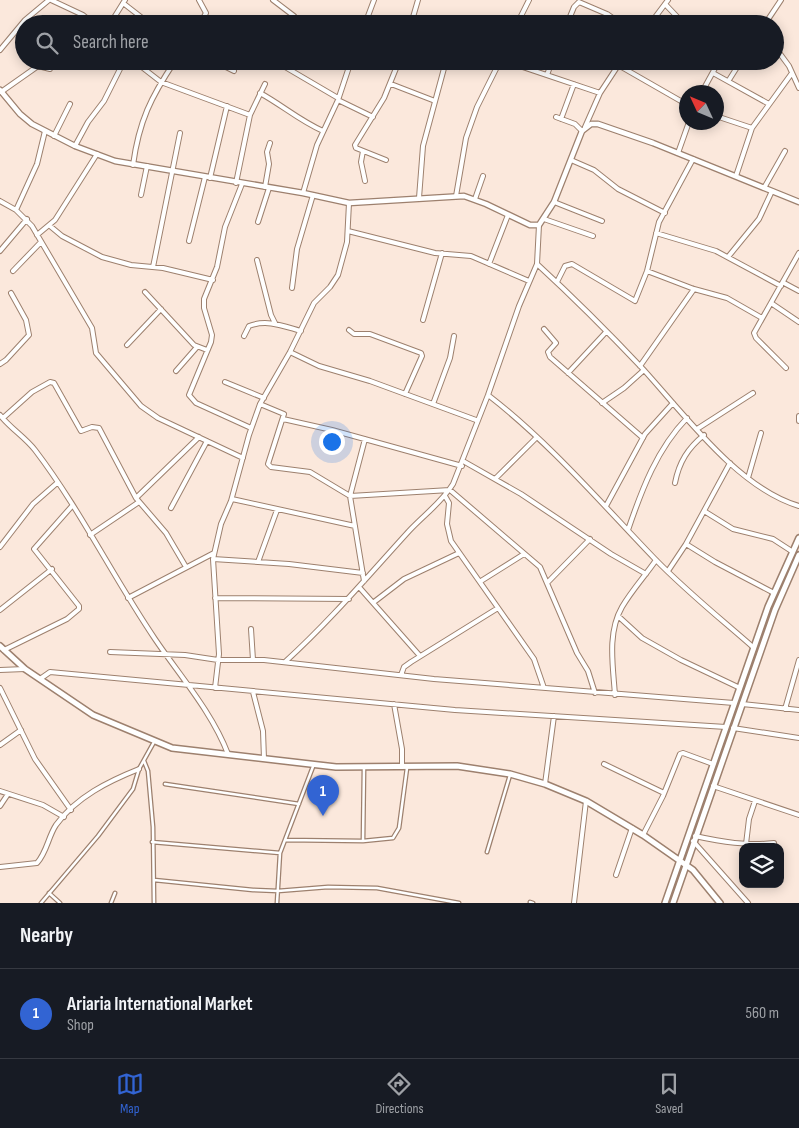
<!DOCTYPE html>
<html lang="en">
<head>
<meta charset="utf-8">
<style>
  body { margin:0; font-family:"Sofia Sans Condensed",sans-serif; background:#20242c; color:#f1f3f6 }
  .controls { position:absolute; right:15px; bottom:15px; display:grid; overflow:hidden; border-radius:10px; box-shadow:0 2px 12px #0003 }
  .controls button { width:45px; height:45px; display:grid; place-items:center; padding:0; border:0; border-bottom:1px solid #363941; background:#171b24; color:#f1f3f6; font:25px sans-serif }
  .compass { position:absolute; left:679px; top:85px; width:45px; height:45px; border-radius:50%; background:#171b24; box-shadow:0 2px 12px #0003; rotate:314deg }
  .you { position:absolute; left:331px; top:441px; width:18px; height:18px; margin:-12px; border:4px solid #fff; border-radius:50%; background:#1a73e8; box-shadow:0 0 0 8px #1a73e833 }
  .badge { display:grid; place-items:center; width:32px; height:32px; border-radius:50%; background:#3264d3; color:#fff; font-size:16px; font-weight:700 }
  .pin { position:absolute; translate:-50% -41px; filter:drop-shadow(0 1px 2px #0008) }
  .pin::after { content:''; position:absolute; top:26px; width:18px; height:15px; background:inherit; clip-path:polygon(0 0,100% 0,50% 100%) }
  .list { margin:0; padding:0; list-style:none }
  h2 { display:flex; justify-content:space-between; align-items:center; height:65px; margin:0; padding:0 20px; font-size:21px }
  h2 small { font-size:16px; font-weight:400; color:#9ea1a6 }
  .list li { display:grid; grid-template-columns:32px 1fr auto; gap:15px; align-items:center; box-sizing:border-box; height:90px; padding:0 20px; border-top:1px solid #363941 }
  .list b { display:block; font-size:19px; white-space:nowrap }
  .list p { margin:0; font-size:16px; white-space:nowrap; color:#9ea1a6 }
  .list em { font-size:16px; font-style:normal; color:#9ea1a6 }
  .icon { flex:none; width:28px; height:28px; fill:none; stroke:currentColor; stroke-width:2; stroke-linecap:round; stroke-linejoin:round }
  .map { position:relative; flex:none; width:799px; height:903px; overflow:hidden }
  .search { position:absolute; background:#171b24; box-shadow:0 2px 12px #0003; left:15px; right:15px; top:15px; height:55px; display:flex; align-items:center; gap:12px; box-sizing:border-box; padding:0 18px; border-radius:28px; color:#9ea1a6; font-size:19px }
  .sheet { height:155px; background:#171b24 }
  nav { display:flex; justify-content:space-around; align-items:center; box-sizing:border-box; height:70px; border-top:1px solid #363941; background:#171b24; font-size:14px; color:#9ea1a6 }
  nav a { display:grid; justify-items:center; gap:2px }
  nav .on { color:#3264d3 }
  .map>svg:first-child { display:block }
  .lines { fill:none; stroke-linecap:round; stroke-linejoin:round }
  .pedestrian-casing { stroke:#9d806e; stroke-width:5 }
  .minor-casing { stroke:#9d806e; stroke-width:6 }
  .tertiary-casing { stroke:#9d806e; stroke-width:7 }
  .secondary-casing { stroke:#9d806e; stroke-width:8 }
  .pedestrian { stroke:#fff; stroke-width:2.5 }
  .minor { stroke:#fff; stroke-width:4 }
  .tertiary { stroke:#fff; stroke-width:4.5 }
  .secondary { stroke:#fff; stroke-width:5 }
</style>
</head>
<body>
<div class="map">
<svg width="799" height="903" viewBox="0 0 799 903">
  <rect width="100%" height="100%" fill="#fbe8dc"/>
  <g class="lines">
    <defs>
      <path id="pedestrian" d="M 144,761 L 148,771 L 153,827 L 154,903
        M 165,784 L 299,804
        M 285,840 L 363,841 L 393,838 L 399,828 L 407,768
        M 363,841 L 364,767
        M 152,842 L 280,853
        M 487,852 L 510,775
        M 154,880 L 253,890 L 278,891 L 328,887 L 377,888 L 459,903
        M 49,893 L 60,903
        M 530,902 L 533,903
        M 41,903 L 98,836 L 133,789 L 139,769 L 154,742
        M 111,903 L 115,893
        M 277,903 L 280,853 L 314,764"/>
      <path id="minor" d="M 51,0 L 83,15 L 94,24
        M 199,0 L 206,13 L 200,24
        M 273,0 L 294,16
        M 123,3 L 150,24
        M 665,4 L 684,24
        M 110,24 L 125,0
        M 365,24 L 374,0
        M 411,24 L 418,0
        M 517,24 L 529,0
        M 567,24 L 574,7 L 579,2 L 607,14 L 621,24
        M 650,24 L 668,0
        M 765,24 L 781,0
        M 775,47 L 789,66 L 799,88
        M 0,50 L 25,20 L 49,0
        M 134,61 L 161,82 L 250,115
        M 214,61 L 234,71
        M 505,61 L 600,93
        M 280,64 L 338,98
        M 618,65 L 686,104
        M 713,73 L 769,104
        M 547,75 L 552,61
        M 729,80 L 741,61
        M 391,84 L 435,101
        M 1,92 L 38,66 L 50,69
        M 702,92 L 719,61
        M 260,93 C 282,105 300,121 323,131
        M 338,100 L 373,117
        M 716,116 L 752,128
        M 556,117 L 575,124 L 582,131
        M 561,119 L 574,84
        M 585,127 L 600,93 L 621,61
        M 54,136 L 70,104
        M 75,146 L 88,122 L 104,101 L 124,61
        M 363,151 L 361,162 L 365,181
        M 678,153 L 689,122
        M 386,160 L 356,148 L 355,145 L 384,98 L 399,61
        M 571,160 L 594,170 L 618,189 L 665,213
        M 133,165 C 139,121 151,97 175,61
        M 736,176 L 752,128 L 792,73
        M 210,178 L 227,106
        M 236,183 L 250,115 L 265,84
        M 242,184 L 225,227 L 217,267 L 204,299 L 204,308 L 212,335 L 211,342 L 189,395 L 196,403 L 251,428
        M 265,187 L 269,164 L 267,152 L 270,143
        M 764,188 L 785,151
        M 303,193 L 317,145 L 338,100 L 351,61
        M 141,195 L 147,166
        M 456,196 L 466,138 L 477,107 L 500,61
        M 419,198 L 423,146 L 446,61
        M 475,199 L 483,176
        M 0,201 L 16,210 L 32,226 L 92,328 L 96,353 L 141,406 L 158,418 L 243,458
        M 554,202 L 602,221
        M 16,210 L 37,164 L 45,131
        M 544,219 L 593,236
        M 258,222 L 269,188
        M 50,226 L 62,236 L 102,257 L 131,265 L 163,268 L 213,280
        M 348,231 L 435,253 L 471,256 L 529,281
        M 656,233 L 716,251 L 781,286
        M 37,235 L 55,220 L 97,154
        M 189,241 L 205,177
        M 0,251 L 27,219
        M 728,257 L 759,219 L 772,191
        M 257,260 L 271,315 L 275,323
        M 489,264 L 508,215
        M 537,264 C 574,298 609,333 643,369 C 685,415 738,488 799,506
        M 153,267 L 180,133
        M 13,271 L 41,242
        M 647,271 L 694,289 L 727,298 L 762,318
        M 557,282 L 565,266 L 572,264 L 635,301 L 647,271 L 659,222 L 693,159
        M 784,283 L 799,291
        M 292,288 L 297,249 L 313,195
        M 145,292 L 194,345 L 207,350
        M 771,303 L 799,322
        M 423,320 L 442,253
        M 544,329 L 556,343 L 548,352 L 550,357 L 643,438
        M 349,330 L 354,334 L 370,334 L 421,353 L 422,356 L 405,394
        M 244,336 L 249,326 C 267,319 283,326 301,331
        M 127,345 L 161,309
        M 290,352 L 319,366 L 370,381 L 476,420
        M 0,364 L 6,360 L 29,335 L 26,320 L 11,293
        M 640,366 L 694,289
        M 786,368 L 756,338 L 754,333 L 799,253
        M 176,371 L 197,347
        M 568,373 L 606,332
        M 225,382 L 264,398
        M 488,395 C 550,443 601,503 655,559 C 686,591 721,619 754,648
        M 602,403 L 624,388 L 644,370
        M 260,404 L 284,414 L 268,464 L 271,467 L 310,472 L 350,496 L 450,490 L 540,567 L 577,653 L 588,671 L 595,693
        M 433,404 L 450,358 L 454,336
        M 0,415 C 10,428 25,437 35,450 C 80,509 113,577 155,639 C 180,676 212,712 228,754
        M 799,416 L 799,421
        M 3,418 L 32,392 L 50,382 L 54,383 L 81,431 L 92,427 L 99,428 L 136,498 L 166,533 L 186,567
        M 283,419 L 332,430 L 462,466
        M 697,429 L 753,393
        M 463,461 L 521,494 L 611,554 L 646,574
        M 730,463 L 686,544 L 715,562 L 774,593
        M 748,478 L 761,433
        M 495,479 L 537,437
        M 675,483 C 679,462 688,448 704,435
        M 445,496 L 449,503 L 447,524 L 451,541 L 534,659 L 544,688
        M 136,498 L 199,437
        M 232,499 L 355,526
        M 606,506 L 645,434 L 673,403
        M 171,508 L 207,441
        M 704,511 L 733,529 L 773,539 L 793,552
        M 628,530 C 642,489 657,449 687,418
        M 90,535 L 139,502
        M 0,547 L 33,504 L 57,483
        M 213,559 L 289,564 L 363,573
        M 258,562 L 277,510
        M 668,571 L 686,544
        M 364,581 L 350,496 L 365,439
        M 481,581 L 524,554
        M 548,582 L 590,539
        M 359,587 L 420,656
        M 128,598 L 214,553
        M 215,598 L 349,599
        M 374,602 L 404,579 L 459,553
        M 0,610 L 52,569
        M 618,616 L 642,638 L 681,660 L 740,688
        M 251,629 L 253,660
        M 4,650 L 67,619 L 79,609 L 79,606 L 34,549 L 72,506
        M 110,652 L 185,655 L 218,660 L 264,660 L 434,679 L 734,703
        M 285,662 C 330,621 368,576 409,531 C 424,515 442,502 453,484 L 488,395 L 519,306 L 537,264 L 539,225
        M 0,670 L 25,669
        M 401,675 L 404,667 L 411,662 L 498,608
        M 40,679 L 50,672 L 455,710 L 726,727
        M 0,688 L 35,759 L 71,810
        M 215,688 L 219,654 L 213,559 L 221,524 L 231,501 L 249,435 L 260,404 L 290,352 L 314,303 L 330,287 L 338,275 L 347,242 L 349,203
        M 253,692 L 263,731 L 264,759
        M 615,695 C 613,666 607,633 622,607 C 632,590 645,576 656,560
        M 394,704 L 402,749 L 402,767
        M 742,704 L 799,710
        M 785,709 L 799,660
        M 733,728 L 799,738
        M 0,745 L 21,730
        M 604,764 L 664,793
        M 545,784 L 554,716
        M 713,786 L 799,815
        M 0,791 L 43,805 L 64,817
        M 0,806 L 8,794
        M 643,835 L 663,796 L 680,754 L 683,753 L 713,764
        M 695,836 C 722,842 747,846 774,843
        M 693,841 L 748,903
        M 746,844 L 749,819 L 755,801
        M 0,867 L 37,863 C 47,852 48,837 56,825 C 76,797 109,781 139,769
        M 616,875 L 632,828
        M 574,903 L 586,801"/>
      <path id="tertiary" d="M 0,90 L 20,114 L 32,124 L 75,146 L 115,161 L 303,193 L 349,203 L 464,196 L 486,204 L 530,225 L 539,225 L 554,202 L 582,131 L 591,124 L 598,124 L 653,143 L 799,202"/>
      <path id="secondary" d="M 0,646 L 25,669 L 93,715 L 172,748 L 336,767 L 457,766 L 510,774 L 545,784 L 586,801 L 643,835 L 693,870 L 720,903
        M 665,903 L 768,607 L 799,538
        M 673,903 L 775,610 L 799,555"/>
    </defs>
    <use href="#pedestrian" class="pedestrian-casing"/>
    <use href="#minor" class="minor-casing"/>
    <use href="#tertiary" class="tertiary-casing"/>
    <use href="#secondary" class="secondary-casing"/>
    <use href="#pedestrian" class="pedestrian"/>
    <use href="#minor" class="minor"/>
    <use href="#tertiary" class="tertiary"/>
    <use href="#secondary" class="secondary"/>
  </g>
</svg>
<div class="controls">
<button><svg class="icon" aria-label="layers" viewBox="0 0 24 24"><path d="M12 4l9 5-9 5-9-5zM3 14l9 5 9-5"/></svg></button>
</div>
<svg class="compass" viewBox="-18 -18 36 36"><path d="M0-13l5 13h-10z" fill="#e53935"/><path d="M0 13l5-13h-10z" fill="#9ea1a6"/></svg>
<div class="you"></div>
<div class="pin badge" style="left:323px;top:816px">1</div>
<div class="search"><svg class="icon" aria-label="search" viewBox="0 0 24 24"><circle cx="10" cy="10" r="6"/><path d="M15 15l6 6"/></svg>Search here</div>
</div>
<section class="sheet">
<h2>Nearby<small></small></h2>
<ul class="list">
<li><span class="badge">1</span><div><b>Ariaria International Market</b><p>Shop</p></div><em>560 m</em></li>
</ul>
</section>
<nav>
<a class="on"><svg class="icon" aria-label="map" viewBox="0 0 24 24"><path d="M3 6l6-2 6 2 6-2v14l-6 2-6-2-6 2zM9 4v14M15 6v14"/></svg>Map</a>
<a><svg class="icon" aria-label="directions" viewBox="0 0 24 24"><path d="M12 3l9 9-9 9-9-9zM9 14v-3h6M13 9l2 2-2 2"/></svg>Directions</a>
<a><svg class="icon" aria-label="saved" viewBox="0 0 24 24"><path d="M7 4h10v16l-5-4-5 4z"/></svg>Saved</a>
</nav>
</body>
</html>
